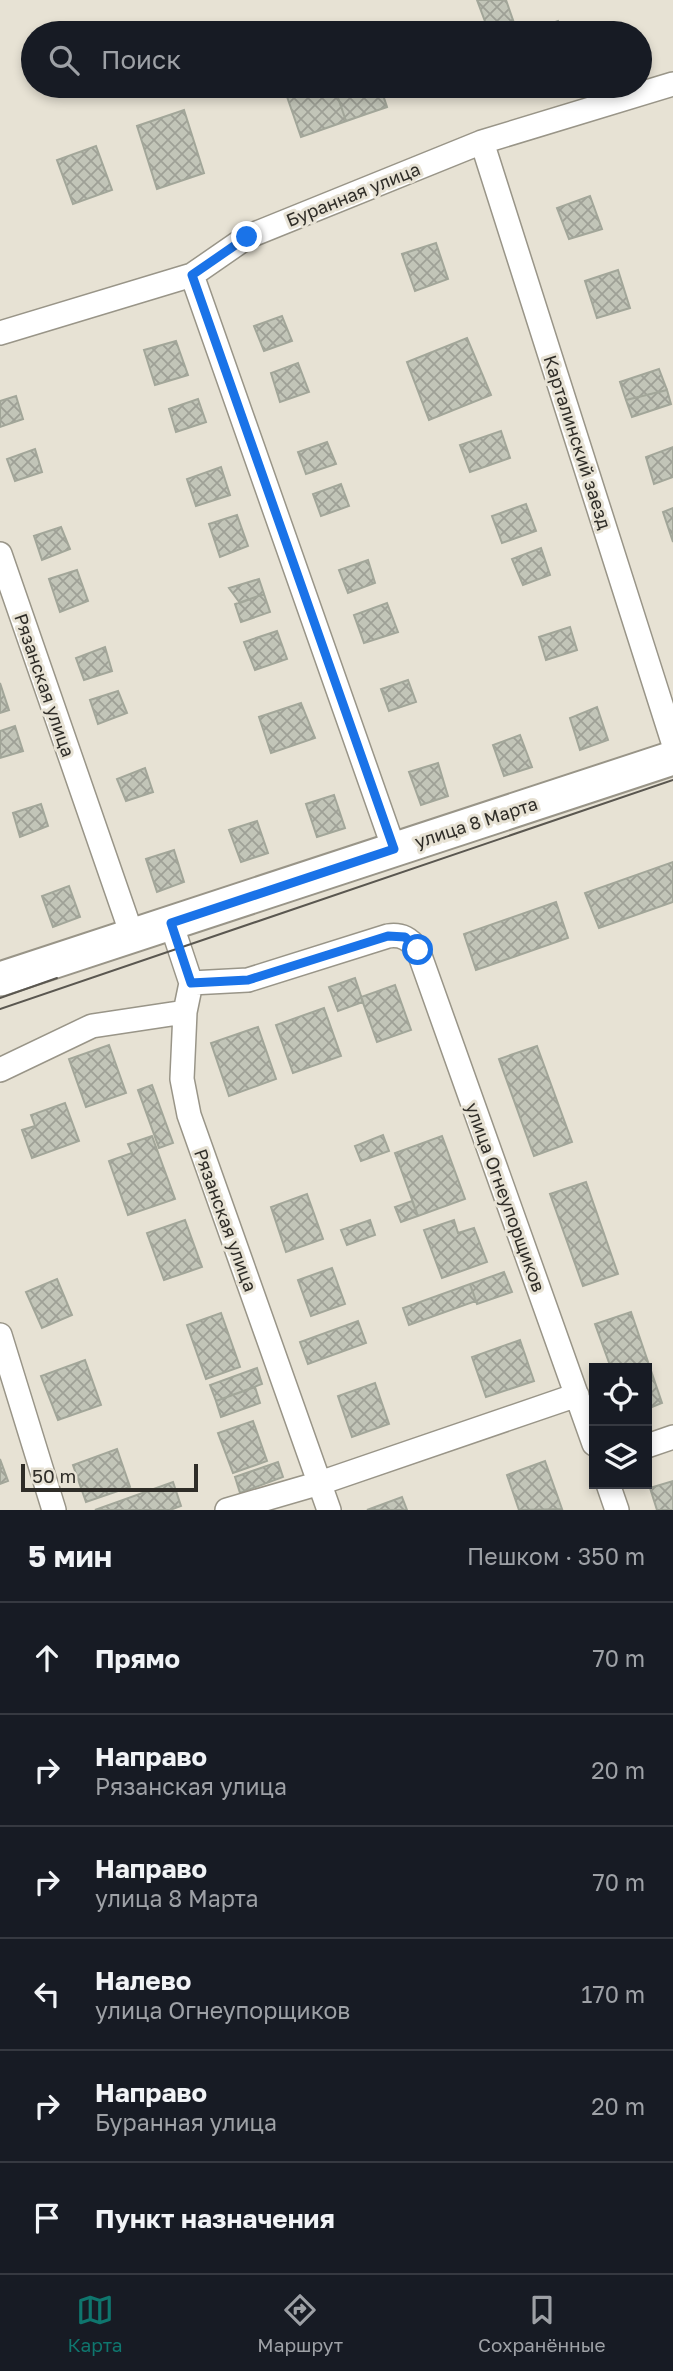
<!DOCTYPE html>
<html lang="ru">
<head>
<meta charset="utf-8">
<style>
  body { margin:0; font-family:"Golos Text",sans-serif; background:#242831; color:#f1f3f6 }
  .controls { position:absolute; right:21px; bottom:21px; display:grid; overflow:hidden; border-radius:0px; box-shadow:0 4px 10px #0003 }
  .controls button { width:63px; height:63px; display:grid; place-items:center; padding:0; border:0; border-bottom:2px solid #363941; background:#171b24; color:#f1f3f6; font:35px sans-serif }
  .scale { position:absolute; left:21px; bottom:18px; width:177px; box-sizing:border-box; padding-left:7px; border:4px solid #2f2d28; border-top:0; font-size:19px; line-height:24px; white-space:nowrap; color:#2f2d28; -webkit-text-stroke:5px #e7e2d4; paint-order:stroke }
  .stop { position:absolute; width:21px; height:21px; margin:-16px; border:5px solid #1a73e8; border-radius:50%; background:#fff }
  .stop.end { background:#1a73e8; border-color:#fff; box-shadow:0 2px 7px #0008 }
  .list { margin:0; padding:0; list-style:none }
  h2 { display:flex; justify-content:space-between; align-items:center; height:91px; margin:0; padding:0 28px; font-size:30px }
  h2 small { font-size:23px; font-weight:400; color:#9ea1a6 }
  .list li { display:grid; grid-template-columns:46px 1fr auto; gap:21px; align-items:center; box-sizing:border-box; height:112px; padding:0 28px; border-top:2px solid #363941 }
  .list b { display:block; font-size:26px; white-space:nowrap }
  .list p { margin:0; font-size:23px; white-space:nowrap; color:#9ea1a6 }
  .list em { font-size:23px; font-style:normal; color:#9ea1a6 }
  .icon { flex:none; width:38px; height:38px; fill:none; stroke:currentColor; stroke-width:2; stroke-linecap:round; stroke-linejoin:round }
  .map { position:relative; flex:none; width:673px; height:1510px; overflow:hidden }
  .search { position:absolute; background:#171b24; box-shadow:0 4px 10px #0003; left:21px; right:21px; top:21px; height:77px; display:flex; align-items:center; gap:18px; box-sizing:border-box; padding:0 24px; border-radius:38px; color:#9ea1a6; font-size:26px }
  .sheet { height:763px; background:#171b24 }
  nav { display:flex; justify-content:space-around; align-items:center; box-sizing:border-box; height:98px; border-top:2px solid #363941; background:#171b24; font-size:19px; color:#9ea1a6 }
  nav a { display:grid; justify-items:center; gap:4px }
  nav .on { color:#0f766e }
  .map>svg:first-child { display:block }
  .building { fill:url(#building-cross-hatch); stroke:#a2a699; stroke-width:2 }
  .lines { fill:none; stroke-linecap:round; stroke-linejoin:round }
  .street-casing { stroke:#999588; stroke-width:26 }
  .secondary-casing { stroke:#999588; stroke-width:37 }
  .street { stroke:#fff; stroke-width:23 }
  .secondary { stroke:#fff; stroke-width:33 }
  .tram { stroke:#5a5750; stroke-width:2 }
  .route { stroke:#1a73e8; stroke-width:9 }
  .labels { text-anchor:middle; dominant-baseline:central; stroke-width:6; stroke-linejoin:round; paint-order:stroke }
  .street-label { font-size:18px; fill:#2f2d28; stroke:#e7e2d4 }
</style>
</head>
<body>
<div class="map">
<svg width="673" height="1510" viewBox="0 0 673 1510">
  <defs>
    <pattern id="building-cross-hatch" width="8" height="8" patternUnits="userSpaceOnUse" patternTransform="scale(1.75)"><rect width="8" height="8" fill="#c2c5b8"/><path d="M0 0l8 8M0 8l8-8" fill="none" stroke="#9ea096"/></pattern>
  </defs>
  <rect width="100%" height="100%" fill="#e7e2d4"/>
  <path class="building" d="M 477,0 L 506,0 L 514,23 L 489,32 Z
    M 558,21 L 562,33 L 524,33 Z
    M 292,86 L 380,86 L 387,107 L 301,137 L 284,88 Z
    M 292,86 L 334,86 L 346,121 L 301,137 L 284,88 Z
    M 334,86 L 380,86 L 387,107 L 346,121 Z
    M 406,86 L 440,86 L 409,96 Z
    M 184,110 L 204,173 L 157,189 L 137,126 Z
    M 96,146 L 112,190 L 73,204 L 57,160 Z
    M 590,196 L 602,229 L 569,239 L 557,208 Z
    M 436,243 L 448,279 L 415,291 L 402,254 Z
    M 618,270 L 630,308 L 597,318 L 585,281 Z
    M 282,316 L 292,341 L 264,351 L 254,326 Z
    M 467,338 L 491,395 L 429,420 L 407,362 Z
    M 176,341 L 188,375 L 155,385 L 144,350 Z
    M 298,363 L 309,392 L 280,402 L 271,373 Z
    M 659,369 L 667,390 L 626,400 L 620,382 Z
    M 667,390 L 671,404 L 632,417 L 626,400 Z
    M 16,396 L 23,419 L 0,427 L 0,401 Z
    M 198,399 L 206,422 L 176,432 L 169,409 Z
    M 501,431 L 510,458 L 470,472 L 460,445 Z
    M 327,442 L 336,464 L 306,474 L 298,452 Z
    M 673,447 L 673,477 L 654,484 L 646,457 Z
    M 35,449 L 42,472 L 15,481 L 7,459 Z
    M 221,467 L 230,495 L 196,506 L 187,479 Z
    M 341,484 L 349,506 L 321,516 L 313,494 Z
    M 526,504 L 536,531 L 502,543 L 492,516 Z
    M 673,508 L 673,542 L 663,512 Z
    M 237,515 L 248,546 L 220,557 L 209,524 Z
    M 61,527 L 70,549 L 42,560 L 34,536 Z
    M 541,548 L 550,575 L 523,585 L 512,559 Z
    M 368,560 L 375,583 L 348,593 L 339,570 Z
    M 77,570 L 88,601 L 60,612 L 49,579 Z
    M 259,579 L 264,594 L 240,603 L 229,588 Z
    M 264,594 L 270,612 L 241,622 L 235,604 Z
    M 387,603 L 398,632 L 364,643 L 354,615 Z
    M 570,627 L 577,650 L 546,660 L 539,637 Z
    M 277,631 L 287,659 L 255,670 L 244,642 Z
    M 105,647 L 112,671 L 84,680 L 76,658 Z
    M 408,680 L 416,702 L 389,711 L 381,689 Z
    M 0,683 L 9,710 L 0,713 Z
    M 118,691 L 127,713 L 98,724 L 90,700 Z
    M 301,703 L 315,738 L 271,753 L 259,717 Z
    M 597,707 L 608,740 L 580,750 L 570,718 Z
    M 15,726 L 23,751 L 0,758 L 0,731 Z
    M 520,735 L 532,767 L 504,776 L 493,745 Z
    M 438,763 L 448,796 L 421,805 L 409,772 Z
    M 145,768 L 153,792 L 126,801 L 117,779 Z
    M 334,795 L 345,828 L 317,837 L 306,804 Z
    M 41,804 L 48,826 L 20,837 L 13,813 Z
    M 257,821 L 268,853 L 241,862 L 229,830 Z
    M 174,850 L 184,882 L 157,892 L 146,859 Z
    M 673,862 L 673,902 L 599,928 L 585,893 Z
    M 69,886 L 80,917 L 53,927 L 42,896 Z
    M 556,902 L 568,938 L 476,970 L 464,934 Z
    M 355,978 L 363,1002 L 338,1011 L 329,987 Z
    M 395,985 L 411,1030 L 377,1042 L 361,997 Z
    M 324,1008 L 341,1056 L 293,1073 L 276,1025 Z
    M 258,1027 L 276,1079 L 229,1096 L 211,1043 Z
    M 109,1045 L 126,1093 L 86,1107 L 69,1059 Z
    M 537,1046 L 572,1142 L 534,1156 L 499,1059 Z
    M 152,1085 L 173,1143 L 159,1148 L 138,1090 Z
    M 65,1103 L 79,1141 L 32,1158 L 22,1130 L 35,1126 L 31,1115 Z
    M 383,1135 L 389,1151 L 361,1161 L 355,1146 Z
    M 152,1136 L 175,1199 L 128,1215 L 109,1161 L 132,1153 L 128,1144 Z
    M 442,1136 L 465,1199 L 418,1216 L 395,1153 Z
    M 586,1182 L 618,1274 L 583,1286 L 550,1194 Z
    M 307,1194 L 323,1239 L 286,1252 L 271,1207 Z
    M 412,1201 L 418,1216 L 401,1222 L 395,1207 Z
    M 185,1220 L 202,1267 L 164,1280 L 147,1233 Z
    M 370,1220 L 375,1235 L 347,1245 L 341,1230 Z
    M 454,1220 L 458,1233 L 474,1228 L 487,1262 L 442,1278 L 424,1230 Z
    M 332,1268 L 345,1304 L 311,1316 L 298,1280 Z
    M 504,1272 L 512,1292 L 477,1304 L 470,1284 Z
    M 57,1279 L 72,1315 L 42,1328 L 26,1292 Z
    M 470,1284 L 476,1301 L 409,1325 L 403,1308 Z
    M 631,1312 L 662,1403 L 647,1409 L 647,1368 L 611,1368 L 595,1324 Z
    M 221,1313 L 240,1367 L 206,1379 L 187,1325 Z
    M 358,1321 L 366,1343 L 308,1364 L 300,1342 Z
    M 520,1340 L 534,1381 L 486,1397 L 472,1357 Z
    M 85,1360 L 101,1405 L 58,1420 L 41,1376 Z
    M 257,1368 L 262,1384 L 216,1401 L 210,1385 Z
    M 375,1383 L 389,1424 L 352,1437 L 338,1396 Z
    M 255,1387 L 260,1403 L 221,1417 L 216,1401 Z
    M 253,1421 L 267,1461 L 233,1473 L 218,1433 Z
    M 117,1449 L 130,1487 L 86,1502 L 73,1465 Z
    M 0,1459 L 8,1481 L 0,1484 Z
    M 545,1461 L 562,1509 L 519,1510 L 507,1475 Z
    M 278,1462 L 283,1477 L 240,1493 L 235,1477 Z
    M 673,1481 L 673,1510 L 657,1510 L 650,1488 Z
    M 173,1482 L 181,1506 L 170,1510 L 95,1510 Z
    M 402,1497 L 407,1510 L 367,1510 Z"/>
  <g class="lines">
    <defs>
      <path id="street" d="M 482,142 L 673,742
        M 192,275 L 394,849
        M 0,333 L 192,275 L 247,237 L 482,142 L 673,84
        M 0,554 L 132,935
        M 171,923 L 191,983 L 185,1012 L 182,1079 L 189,1115 L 329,1510
        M 191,983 L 248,980 L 388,936 C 402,934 410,939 418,950 L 594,1444
        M 0,1070 L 92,1026 L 185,1012
        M 0,1335 L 54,1510
        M 647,1446 L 673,1437
        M 608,1484 L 617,1510
        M 227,1510 L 320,1483 L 577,1395"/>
      <path id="secondary" d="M 0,979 L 673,758"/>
    </defs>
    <use href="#street" class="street-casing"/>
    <use href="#secondary" class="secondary-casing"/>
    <use href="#street" class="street"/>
    <use href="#secondary" class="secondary"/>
    <path class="tram" d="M 0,998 L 57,978
      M 0,1009 L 673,780"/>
  </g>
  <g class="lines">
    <path class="route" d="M 247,237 L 192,275 L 394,849 L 171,923 L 191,983 L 248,980 L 388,936 L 405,937 L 418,950"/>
  </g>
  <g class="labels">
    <g class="street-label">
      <text transform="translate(353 194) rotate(-22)">Буранная улица</text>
      <text transform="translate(578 442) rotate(72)">Карталинский заезд</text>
      <text transform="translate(45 685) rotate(71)">Рязанская улица</text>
      <text transform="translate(476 822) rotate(-18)">улица 8 Марта</text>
      <text transform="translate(506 1197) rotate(70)">улица Огнеупорщиков</text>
      <text transform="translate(226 1220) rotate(70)">Рязанская улица</text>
    </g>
  </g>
</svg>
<div class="controls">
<button><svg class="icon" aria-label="locate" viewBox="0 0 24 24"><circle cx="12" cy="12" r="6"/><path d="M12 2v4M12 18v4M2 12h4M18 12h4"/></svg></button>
<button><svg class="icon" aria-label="layers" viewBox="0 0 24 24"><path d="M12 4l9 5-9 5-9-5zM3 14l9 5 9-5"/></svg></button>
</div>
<div class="scale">50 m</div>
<div class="stop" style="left:418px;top:950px"></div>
<div class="stop end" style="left:247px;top:237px"></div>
<div class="search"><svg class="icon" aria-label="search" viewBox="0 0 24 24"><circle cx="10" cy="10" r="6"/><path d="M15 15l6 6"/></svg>Поиск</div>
</div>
<section class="sheet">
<h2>5 мин<small>Пешком · 350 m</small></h2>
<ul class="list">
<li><svg class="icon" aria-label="ahead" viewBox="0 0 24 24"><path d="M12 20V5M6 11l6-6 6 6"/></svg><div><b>Прямо</b></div><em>70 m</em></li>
<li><svg class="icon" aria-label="right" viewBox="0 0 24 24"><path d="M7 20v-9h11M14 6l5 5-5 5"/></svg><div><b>Направо</b><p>Рязанская улица</p></div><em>20 m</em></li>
<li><svg class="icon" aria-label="right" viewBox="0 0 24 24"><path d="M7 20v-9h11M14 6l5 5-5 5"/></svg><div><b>Направо</b><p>улица 8 Марта</p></div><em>70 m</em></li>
<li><svg class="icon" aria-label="left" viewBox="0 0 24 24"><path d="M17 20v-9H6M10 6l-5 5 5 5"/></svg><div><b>Налево</b><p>улица Огнеупорщиков</p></div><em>170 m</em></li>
<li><svg class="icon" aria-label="right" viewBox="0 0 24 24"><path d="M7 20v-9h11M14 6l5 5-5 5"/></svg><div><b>Направо</b><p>Буранная улица</p></div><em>20 m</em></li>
<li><svg class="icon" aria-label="arrive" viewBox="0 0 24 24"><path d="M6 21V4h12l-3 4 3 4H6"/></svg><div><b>Пункт назначения</b></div></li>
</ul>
</section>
<nav>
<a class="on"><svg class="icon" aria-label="map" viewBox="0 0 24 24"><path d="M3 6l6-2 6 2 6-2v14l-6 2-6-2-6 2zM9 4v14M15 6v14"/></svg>Карта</a>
<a><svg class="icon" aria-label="directions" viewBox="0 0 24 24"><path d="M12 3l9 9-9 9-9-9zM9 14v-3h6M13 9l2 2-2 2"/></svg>Маршрут</a>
<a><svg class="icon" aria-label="saved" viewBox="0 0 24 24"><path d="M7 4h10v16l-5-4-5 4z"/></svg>Сохранённые</a>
</nav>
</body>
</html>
